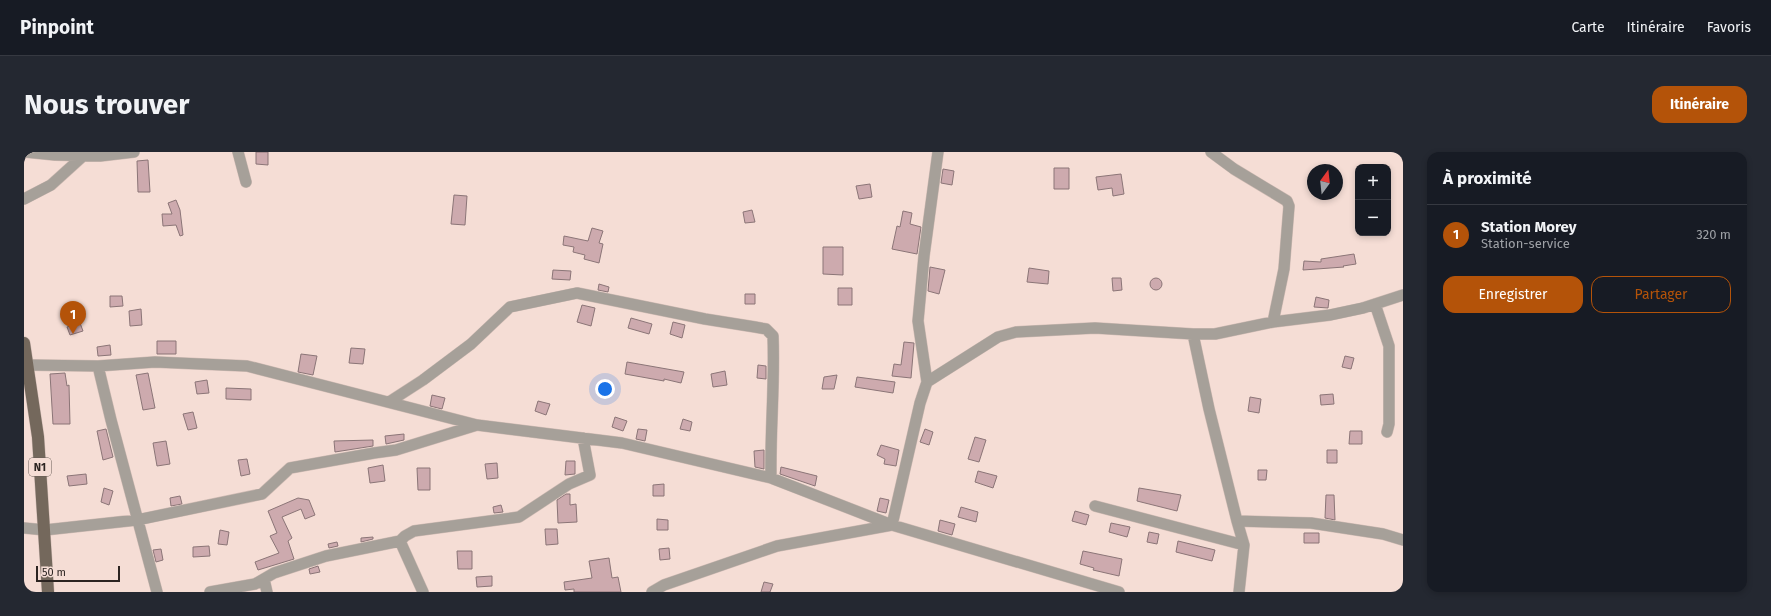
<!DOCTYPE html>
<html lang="fr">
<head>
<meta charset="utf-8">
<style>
  body { margin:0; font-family:"Fira Sans",sans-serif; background:#242831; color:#f1f3f6 }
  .controls { position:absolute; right:12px; top:12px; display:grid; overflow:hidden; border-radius:8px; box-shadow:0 2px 6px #0003 }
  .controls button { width:36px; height:36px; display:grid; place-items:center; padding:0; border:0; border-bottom:1px solid #363941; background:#171b24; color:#f1f3f6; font:20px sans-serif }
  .compass { position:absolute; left:1283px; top:12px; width:36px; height:36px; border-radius:50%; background:#171b24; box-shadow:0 2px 6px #0003; rotate:15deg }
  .scale { position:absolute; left:12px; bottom:10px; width:84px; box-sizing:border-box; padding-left:4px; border:2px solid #2c2421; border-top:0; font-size:11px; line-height:14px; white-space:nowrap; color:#2c2421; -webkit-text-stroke:3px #f5ddd5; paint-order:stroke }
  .you { position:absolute; left:581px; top:237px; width:14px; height:14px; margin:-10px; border:3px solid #fff; border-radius:50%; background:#1a73e8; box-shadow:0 0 0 6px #1a73e833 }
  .badge { display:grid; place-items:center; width:26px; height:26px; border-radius:50%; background:#b45309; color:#fff; font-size:13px; font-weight:700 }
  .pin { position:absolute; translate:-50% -33px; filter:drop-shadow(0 1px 2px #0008) }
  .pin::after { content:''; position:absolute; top:21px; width:14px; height:12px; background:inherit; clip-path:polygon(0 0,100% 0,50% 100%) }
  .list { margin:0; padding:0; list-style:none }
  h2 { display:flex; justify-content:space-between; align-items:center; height:52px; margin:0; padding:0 16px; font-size:17px }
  h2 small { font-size:13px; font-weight:400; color:#9ea1a6 }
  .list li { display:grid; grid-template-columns:26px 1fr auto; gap:12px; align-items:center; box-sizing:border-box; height:60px; padding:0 16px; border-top:1px solid #363941 }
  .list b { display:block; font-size:15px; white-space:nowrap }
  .list p { margin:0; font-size:13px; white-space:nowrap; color:#9ea1a6 }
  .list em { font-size:13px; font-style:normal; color:#9ea1a6 }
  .actions { display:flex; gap:8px; padding:12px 16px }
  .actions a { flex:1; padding:9px 0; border:1px solid #b45309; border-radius:12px; text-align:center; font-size:14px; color:#b45309 }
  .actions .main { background:#b45309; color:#fff }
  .map { position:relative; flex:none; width:1379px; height:440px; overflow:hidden; border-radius:12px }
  header { display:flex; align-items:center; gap:24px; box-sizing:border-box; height:56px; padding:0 20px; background:#171b24; border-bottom:1px solid #363941 }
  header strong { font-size:19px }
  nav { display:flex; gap:22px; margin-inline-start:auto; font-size:14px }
  .intro { display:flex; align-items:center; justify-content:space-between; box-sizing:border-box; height:96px; padding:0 24px }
  h1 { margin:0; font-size:28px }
  .button { padding:10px 18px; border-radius:12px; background:#b45309; color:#fff; font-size:14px; font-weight:700 }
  main { display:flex; gap:24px; padding:0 24px }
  aside { flex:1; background:#171b24; border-radius:12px; box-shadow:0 2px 6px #0003 }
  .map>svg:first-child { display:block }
  .building { fill:#cdaaae; stroke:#8b7577 }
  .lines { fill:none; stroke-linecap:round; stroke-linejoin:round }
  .street-casing { stroke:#d1bcb5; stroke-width:12 }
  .primary-casing { stroke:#d1bcb5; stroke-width:13 }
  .street { stroke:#a6a099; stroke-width:11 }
  .primary { stroke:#74685c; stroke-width:12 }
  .labels { text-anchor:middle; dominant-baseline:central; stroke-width:3; stroke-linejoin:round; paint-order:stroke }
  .shield { fill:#f5ddd5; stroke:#685c57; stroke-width:1 }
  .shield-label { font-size:11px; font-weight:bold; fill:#2c2421 }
</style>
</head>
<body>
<header>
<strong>Pinpoint</strong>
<nav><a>Carte</a><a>Itinéraire</a><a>Favoris</a></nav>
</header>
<div class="intro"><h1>Nous trouver</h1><a class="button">Itinéraire</a></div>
<main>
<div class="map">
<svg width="1379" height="440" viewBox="0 0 1379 440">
  <rect width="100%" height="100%" fill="#f5ddd5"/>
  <path class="building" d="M 232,0 L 244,0 L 244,13 L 232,12 Z
    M 124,8 L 126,40 L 114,40 L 113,9 Z
    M 1030,16 L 1045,16 L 1045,37 L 1030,37 Z
    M 919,17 L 930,19 L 928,33 L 917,31 Z
    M 1097,22 L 1100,42 L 1089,44 L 1088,36 L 1074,38 L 1072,25 Z
    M 846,32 L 848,45 L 835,47 L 832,34 Z
    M 430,43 L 443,44 L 441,73 L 427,72 Z
    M 152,48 L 156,58 L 159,83 L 156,84 L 152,73 L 139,74 L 138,62 L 148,62 L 144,51 Z
    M 728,58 L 731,70 L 721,71 L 719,60 Z
    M 879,59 L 888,61 L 886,72 L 897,75 L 893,102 L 868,97 L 873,74 L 876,75 Z
    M 568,76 L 579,79 L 575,91 L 579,92 L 575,111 L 560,107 L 561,103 L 549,100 L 550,95 L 539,93 L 540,84 L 564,89 Z
    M 799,95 L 819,95 L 819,123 L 799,122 Z
    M 1330,102 L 1332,112 L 1319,114 L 1320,115 L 1279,118 L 1280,109 L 1297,110 L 1297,107 Z
    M 906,115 L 921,118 L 915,142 L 904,139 Z
    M 1005,116 L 1025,119 L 1024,132 L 1003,130 Z
    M 529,118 L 547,119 L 546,128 L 528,127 Z
    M 1088,126 L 1097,126 L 1098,138 L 1089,139 Z
    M1126 132a6 6 0 1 1 12 0a6 6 0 1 1-12 0Z
    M 575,132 L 585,135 L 584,140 L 574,138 Z
    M 814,136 L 828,136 L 828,153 L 814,153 Z
    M 721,142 L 731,142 L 731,152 L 721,152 Z
    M 86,144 L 98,144 L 99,154 L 86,155 Z
    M 1292,145 L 1305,148 L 1304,156 L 1290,155 Z
    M 558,153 L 571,156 L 567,174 L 553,170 Z
    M 117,157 L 118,173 L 106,174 L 105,159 Z
    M 607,166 L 628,172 L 625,182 L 604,176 Z
    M 649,170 L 661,173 L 658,186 L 646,182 Z
    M 56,171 L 59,179 L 46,183 L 43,175 Z
    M 133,189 L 152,189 L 152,202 L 133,202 Z
    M 880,190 L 890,191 L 887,226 L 868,224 L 870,212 L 877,213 Z
    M 86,193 L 87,203 L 74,204 L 73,195 Z
    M 327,196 L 341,197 L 339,212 L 325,211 Z
    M 277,202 L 293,204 L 289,223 L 274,220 Z
    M 1321,204 L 1330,206 L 1327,217 L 1318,215 Z
    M 603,210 L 660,220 L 657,231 L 640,227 L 640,229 L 601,222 Z
    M 734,213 L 742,214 L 742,227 L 733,226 Z
    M 701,219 L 703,233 L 689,235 L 687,222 Z
    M 41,221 L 43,234 L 45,233 L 46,272 L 29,272 L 26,222 Z
    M 124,221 L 131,256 L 119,258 L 112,223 Z
    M 813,223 L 810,237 L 798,237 L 800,225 Z
    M 833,225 L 871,230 L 869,241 L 831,235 Z
    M 183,228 L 185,241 L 173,242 L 171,230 Z
    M 202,236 L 227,237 L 227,248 L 202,247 Z
    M 1309,242 L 1310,252 L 1297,253 L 1296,243 Z
    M 408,243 L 421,246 L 418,257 L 406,254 Z
    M 1226,245 L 1237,247 L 1235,261 L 1224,259 Z
    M 514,249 L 526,252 L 522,263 L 511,259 Z
    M 169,260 L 173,276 L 164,278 L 159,262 Z
    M 591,265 L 603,269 L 599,279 L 588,275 Z
    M 659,267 L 668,270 L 666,279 L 656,277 Z
    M 82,277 L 89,305 L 79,308 L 73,279 Z
    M 614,277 L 623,278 L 621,289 L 612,287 Z
    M 901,277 L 909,280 L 905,293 L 896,290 Z
    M 1326,279 L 1338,279 L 1338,292 L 1325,292 Z
    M 380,282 L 380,288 L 362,292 L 361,284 Z
    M 951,285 L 962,288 L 955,310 L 944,307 Z
    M 349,288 L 349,294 L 311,300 L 310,289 Z
    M 142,289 L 146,312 L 133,314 L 129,291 Z
    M 857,293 L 875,298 L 872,314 L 860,312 L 861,307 L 853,303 Z
    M 740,298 L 740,317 L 731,315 L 730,299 Z
    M 1303,298 L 1313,298 L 1313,311 L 1303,311 Z
    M 223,307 L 226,322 L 217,324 L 214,308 Z
    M 542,309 L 551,309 L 551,322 L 541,323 Z
    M 473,311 L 474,326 L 463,327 L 461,312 Z
    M 359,313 L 361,329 L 346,331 L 344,316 Z
    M 757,315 L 793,324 L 791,334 L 756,322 Z
    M 393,316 L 406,316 L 406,338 L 394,338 Z
    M 1234,318 L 1243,318 L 1242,328 L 1234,328 Z
    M 954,319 L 973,324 L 969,336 L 951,330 Z
    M 62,322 L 63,332 L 45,334 L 43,324 Z
    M 640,332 L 640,344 L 629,344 L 629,333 Z
    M 80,336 L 89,339 L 85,353 L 77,350 Z
    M 1115,336 L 1157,343 L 1153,359 L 1113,349 Z
    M 542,342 L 546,342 L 546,353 L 552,352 L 553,370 L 534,371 L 533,348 Z
    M 1302,343 L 1310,343 L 1311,368 L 1301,366 Z
    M 156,344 L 158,352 L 147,354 L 146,346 Z
    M 274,346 L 285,348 L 291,363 L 281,367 L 277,357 L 258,365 L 268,386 L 264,389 L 270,407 L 234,418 L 231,410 L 255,401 L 246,384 L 253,381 L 244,359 Z
    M 856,346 L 865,348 L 862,361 L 853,359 Z
    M 477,353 L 479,360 L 470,361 L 469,355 Z
    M 937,355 L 954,360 L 952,370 L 934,365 Z
    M 1051,359 L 1065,363 L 1062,373 L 1048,369 Z
    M 633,367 L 644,368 L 644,378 L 633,378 Z
    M 916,368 L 931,372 L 928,383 L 914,379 Z
    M 1087,371 L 1106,375 L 1103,385 L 1085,380 Z
    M 521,377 L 533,377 L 534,392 L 522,393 Z
    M 196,378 L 205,380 L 203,393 L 194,392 Z
    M 1125,380 L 1135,382 L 1133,392 L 1123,390 Z
    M 1280,381 L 1295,381 L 1295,391 L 1280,391 Z
    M 349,385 L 349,387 L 337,390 L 337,386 Z
    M 1154,389 L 1191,398 L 1188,409 L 1152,400 Z
    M 313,390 L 314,394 L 305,396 L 304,392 Z
    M 185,394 L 186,404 L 169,405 L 169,395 Z
    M 645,396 L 646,407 L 636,408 L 635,397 Z
    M 137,397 L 139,408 L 132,410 L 129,398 Z
    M 433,399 L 448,399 L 448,417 L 434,417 Z
    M 1059,399 L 1098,407 L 1095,424 L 1069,418 L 1070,416 L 1056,412 Z
    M 585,406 L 588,426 L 594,425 L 597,440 L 550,440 L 550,437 L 541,438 L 540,430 L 568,426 L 565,409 Z
    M 294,414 L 296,420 L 286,422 L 285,417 Z
    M 468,424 L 468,434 L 453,435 L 452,425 Z
    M 740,430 L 749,432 L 746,440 L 737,440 Z"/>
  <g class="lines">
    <defs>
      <path id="street" d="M 1,0 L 31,3 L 76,4 L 110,0
        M 214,0 L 222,30
        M 1187,0 L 1210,17 L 1263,49 L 1265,54 L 1260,117 L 1249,170
        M 0,47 L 27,33 L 59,4
        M 1351,152 L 1365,194 L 1365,272 L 1363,280
        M 1169,182 L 1185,257 L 1213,369 L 1220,393 L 1215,440
        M 4,213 L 74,214 L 131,210 L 223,214 L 453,273 L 598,291 L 747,326 L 868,373 L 1095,440
        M 74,214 L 87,268 L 133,440
        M 903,230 L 974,185 L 992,180 L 1071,176 L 1169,182 L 1191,182 L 1249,170 L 1306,163 L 1339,156 L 1379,143
        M 365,250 L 399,228 L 447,192 L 486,155 L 553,141 L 681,167 L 731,175 L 742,177 L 749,184 C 751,231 746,279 747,326
        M 1071,354 L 1220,393
        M 1213,369 L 1287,371 L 1359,382 L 1379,388
        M 0,376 L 21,378 L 113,368 L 238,342 L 266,316 L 350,301 L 372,298 L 453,273
        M 376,389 L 399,440
        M 240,427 L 243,440
        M 186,440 L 231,432 L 250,421 L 302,404 L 376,389 L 381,384 L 390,379 L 495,365 L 545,332 L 566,323 L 559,286
        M 628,440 L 640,433 L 753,394 L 868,373 L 896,251 L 903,230 L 894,169 L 900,104 L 914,0"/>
      <path id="primary" d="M 0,191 L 14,285 L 24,440"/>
    </defs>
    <use href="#street" class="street-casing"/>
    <use href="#primary" class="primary-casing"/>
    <use href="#street" class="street"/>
    <use href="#primary" class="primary"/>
  </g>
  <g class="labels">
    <rect class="shield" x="5" y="306" width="22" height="18" rx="3"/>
    <g class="shield-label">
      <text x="16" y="315">N1</text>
    </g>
  </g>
</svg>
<div class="controls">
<button>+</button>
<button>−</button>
</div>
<svg class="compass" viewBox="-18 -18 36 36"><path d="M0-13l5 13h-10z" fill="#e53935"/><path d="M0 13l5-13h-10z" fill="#9ea1a6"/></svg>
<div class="scale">50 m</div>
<div class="you"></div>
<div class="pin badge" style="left:49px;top:182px">1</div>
</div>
<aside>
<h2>À proximité<small></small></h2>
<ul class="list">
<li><span class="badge">1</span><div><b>Station Morey</b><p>Station-service</p></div><em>320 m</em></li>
</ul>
<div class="actions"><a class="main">Enregistrer</a><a>Partager</a></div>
</aside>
</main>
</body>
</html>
